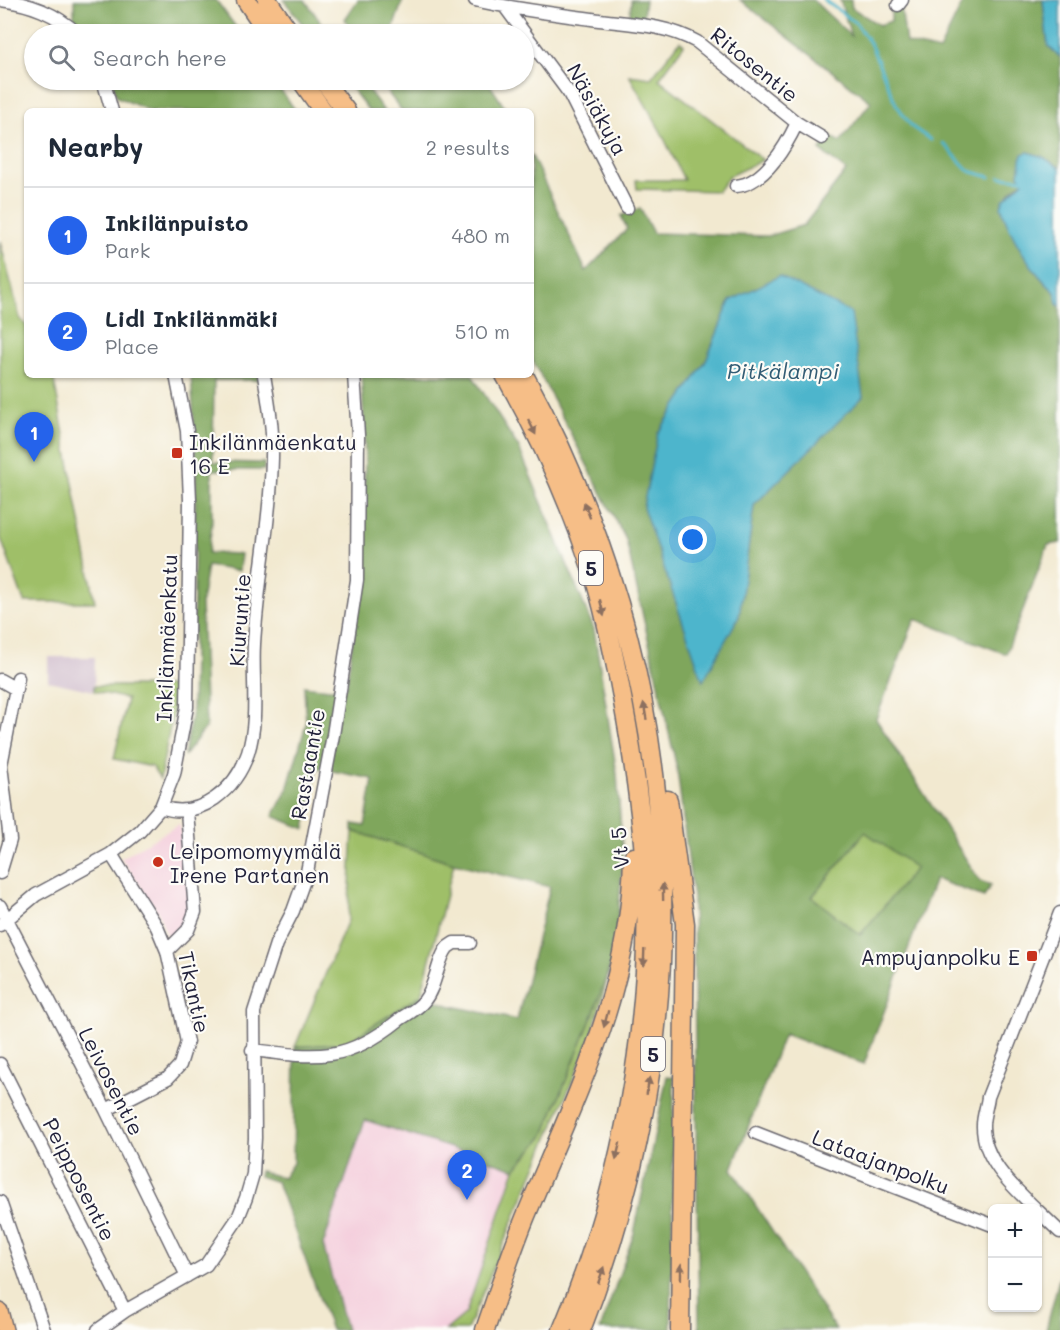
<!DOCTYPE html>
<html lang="en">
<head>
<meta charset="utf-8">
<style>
  body { margin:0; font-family:Mali,sans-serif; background:#f6f6f7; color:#1f2937 }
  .controls { position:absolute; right:18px; bottom:18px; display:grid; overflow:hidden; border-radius:9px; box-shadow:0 2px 4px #0004 }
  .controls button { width:54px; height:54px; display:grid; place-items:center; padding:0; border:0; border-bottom:2px solid #e0e1e3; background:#fff; color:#1f2937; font:30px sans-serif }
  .you { position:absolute; left:693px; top:540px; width:21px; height:21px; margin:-15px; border:4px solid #fff; border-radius:50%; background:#1a73e8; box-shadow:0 0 0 9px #1a73e833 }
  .badge { display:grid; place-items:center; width:39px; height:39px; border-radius:50%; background:#2563eb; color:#fff; font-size:20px; font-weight:700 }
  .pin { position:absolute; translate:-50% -50px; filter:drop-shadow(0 2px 3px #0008) }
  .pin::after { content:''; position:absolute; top:32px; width:21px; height:18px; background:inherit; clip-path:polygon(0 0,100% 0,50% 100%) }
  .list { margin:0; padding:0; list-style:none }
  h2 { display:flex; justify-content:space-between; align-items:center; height:78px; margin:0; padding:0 24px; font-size:26px }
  h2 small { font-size:20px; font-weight:400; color:#747a83 }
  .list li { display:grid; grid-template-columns:39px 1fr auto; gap:18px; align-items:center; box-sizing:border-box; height:96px; padding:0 24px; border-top:2px solid #e0e1e3 }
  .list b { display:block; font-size:22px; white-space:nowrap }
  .list p { margin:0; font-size:20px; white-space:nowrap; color:#747a83 }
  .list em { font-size:20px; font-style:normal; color:#747a83 }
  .icon { flex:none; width:33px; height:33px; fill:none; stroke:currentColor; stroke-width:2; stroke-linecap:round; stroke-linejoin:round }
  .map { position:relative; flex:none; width:1060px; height:1330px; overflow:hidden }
  .search { position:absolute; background:#fff; box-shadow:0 2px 4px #0004; left:24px; top:24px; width:510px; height:66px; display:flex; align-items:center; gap:15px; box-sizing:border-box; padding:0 21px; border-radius:33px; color:#747a83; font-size:22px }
  .panel { position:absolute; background:#fff; box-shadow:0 2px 4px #0004; left:24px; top:108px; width:510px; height:270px; border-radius:9px }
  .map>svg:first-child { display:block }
  .built { fill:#f4cfdd }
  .industrial { fill:#d0bdcd }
  .green { fill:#9fbf68; stroke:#607052; stroke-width:1.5 }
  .forest { fill:#7fa65c; stroke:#50644c; stroke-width:1.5; fill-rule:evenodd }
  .water { fill:#4db5cc; stroke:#386c84; stroke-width:1.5 }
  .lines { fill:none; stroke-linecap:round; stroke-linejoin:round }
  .stream { stroke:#4db5cc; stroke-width:3 }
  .minor-casing { stroke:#6b686f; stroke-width:15 }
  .major-casing { stroke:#6b686f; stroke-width:18 }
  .highway-casing { stroke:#6b686f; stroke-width:21 }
  .minor { stroke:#fff; stroke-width:12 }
  .major { stroke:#f6be87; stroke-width:15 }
  .highway { stroke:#f6be87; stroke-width:18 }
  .oneway { fill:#8c7061 }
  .poi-dot { fill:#c8321e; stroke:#fdfcf7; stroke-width:2 }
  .labels { text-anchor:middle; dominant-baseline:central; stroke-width:4.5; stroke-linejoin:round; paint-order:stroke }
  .shield { fill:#fdfcf7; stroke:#646373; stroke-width:1.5 }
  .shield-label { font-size:20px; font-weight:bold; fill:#22223b }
  .street-label { font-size:21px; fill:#22223b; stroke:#fdfcf7 }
  .poi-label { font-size:21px; fill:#22223b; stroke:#fdfcf7; text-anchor:start }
  .water-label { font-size:22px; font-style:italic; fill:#335d75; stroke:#fdfcf7 }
</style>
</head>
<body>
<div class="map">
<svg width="1060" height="1330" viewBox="0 0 1060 1330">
  <rect width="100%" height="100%" fill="#fdfcf7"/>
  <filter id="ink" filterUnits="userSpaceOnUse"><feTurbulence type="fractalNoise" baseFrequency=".0167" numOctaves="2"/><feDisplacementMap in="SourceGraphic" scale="12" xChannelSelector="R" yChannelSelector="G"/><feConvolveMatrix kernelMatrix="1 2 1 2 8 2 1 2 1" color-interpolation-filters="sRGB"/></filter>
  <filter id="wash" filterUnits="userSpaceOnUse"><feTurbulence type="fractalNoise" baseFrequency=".008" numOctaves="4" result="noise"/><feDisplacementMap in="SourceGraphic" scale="24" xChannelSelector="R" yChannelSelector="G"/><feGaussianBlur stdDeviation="1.35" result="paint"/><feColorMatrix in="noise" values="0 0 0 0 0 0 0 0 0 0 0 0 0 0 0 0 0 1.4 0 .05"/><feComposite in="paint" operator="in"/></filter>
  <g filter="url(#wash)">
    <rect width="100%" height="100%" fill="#f2e9d0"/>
    <path class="built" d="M 180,824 L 189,900 L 185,920 L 176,935 L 167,935 L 158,912 L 121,858 Z
      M 365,1120 L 515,1169 L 466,1313 L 446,1330 L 346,1330 L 323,1245 Z"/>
    <path class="industrial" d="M 48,657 L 95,657 L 94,691 L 48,681 Z"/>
    <path class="green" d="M 680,41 L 684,45 L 659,79 L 763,160 L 729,176 L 718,191 L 637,189 L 636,180 L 684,180 L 661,132 L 629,75 L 651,78 Z
      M 0,241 L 20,318 L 27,327 L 27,375 L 53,375 L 95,602 L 24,602 L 0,536 Z
      M 94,686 L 174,686 L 173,712 L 160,779 L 152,767 L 114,759 L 127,699 L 94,691 Z
      M 353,831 L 454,863 L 421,995 L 346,1043 L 295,1047 L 348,920 Z
      M 865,832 L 917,868 L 860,935 L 812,897 Z
      M 615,951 L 592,1034 L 467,1330 L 446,1330 L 466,1313 L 515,1169 L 543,1137 L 594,1012 Z"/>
    <path class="forest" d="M 74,0 L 216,0 L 241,34 L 87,34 L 74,19 Z
      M 284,0 L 305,0 L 329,34 L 310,34 Z
      M 358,0 L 403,0 L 391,34 L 353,34 L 345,19 Z
      M 631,0 L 645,0 L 643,17 L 630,16 Z
      M 740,0 L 813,0 L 851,36 L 840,0 L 851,0 L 852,8 L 879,25 L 891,21 L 891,7 L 901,7 L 906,43 L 939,51 L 964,0 L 1043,0 L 1048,46 L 1060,57 L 1060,168 L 1043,157 L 1028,152 L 1021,163 L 1024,179 L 1010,192 L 1002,210 C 1014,239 1031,272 1055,292 L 1057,304 L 1060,306 L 1060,543 L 1048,545 L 1006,654 L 915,619 L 876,719 L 980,881 L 991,885 L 984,897 L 935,879 L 864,1064 L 784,1034 L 732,1169 L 836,1330 L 699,1330 L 693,898 L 677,769 L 626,540 L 531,357 L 531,154 L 586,271 L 627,229 L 621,216 L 640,208 L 653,233 L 768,236 L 804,225 L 846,171 L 820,150 L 831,136 L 840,142 L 871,102 ZM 730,301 L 863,396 L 754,505 L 739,616 L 658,433 L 706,361 ZM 865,832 L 916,868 L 860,935 L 812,897 Z
      M 112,80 L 273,80 L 296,111 L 150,111 L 117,97 Z
      M 345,80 L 361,80 L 384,111 L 369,111 Z
      M 378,80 L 487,80 L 507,111 L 402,111 Z
      M 191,375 L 258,375 L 259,380 L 214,380 L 213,462 L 264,463 L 264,470 L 212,470 L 212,525 L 208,553 L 241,554 L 239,571 L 207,566 L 201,603 L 206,727 L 184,756 L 192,712 L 196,458 Z
      M 361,375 L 472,375 L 519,448 L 594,629 L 617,774 L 623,859 L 615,951 L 594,1012 L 543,1137 L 515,1169 L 365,1120 L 323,1245 L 346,1330 L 331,1330 L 277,1182 L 259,1176 L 260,1171 L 283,1178 L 293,1163 L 295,1047 L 346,1043 L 421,995 L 448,1005 L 517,1020 L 550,887 L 454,863 L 353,831 L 353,824 L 365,826 L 373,779 L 317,768 L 305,829 L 273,816 L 287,790 L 306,724 L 304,686 L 330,689 L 346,687 C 362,583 370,481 361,375 Z
      M 667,1076 L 674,1077 L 671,1330 L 600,1330 L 634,1233 Z
      M 1060,1275 L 1060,1330 L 1046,1330 Z"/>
    <path class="water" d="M 1043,0 L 1060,0 L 1060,57 L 1048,46 Z
      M 1028,152 L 1043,157 L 1060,168 L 1060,306 L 1057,304 L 1055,292 C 1032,272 1009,235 1001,206 L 1004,199 L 1024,180 L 1019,175 L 1022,154 Z
      M 779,276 L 851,313 L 863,397 L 754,505 L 739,616 L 703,681 L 643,507 L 658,433 L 706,361 L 730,301 Z"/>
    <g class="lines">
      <path class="stream" d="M 824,0 L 856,23 L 870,43 L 896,104 L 912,127 L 931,140
        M 943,143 L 969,171 L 990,177
        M 1000,177 L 1024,179"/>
    </g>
  </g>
  <g filter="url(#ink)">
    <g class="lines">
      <defs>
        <path id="minor" d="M 1,0 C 31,4 55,13 78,34
          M 475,0 C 516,10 557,14 599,20 C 633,24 667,25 697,42 L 797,123 L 822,138
          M 898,5 L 902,0
          M 505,7 L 569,93 L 627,208
          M 103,80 L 112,111
          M 736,186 C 764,184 786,146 797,123
          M 0,680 L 16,689
          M 161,807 C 200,821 236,789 248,753 C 259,718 252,679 254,644 C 258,574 274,504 272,434 C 271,414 267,394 264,375
          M 0,873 L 10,840 L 1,765 L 18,678
          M 0,906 L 106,1110 L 187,1276
          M 0,925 L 36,895 L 111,854 L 140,831 L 161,807 L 174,774 L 187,707 L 190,500 L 187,431 L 176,375
          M 167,951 L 188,930 L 195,912 L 187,811
          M 252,1050 C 316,1058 346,1063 399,1020 C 407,1014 418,1009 424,1001 C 437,985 437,959 448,947 L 454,943 L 470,943
          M 0,1064 L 125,1311
          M 106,1110 L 168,1078 L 180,1065 L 187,1042 L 167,951 L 157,927 L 111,854
          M 756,1133 L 992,1225
          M 0,1202 L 44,1330
          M 1035,1208 C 1013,1187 982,1159 983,1125 C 983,1116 987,1106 988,1097 L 1060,913
          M 1038,1211 L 1060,1232
          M 98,1330 L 125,1311 L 206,1265 L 238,1218 L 246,1198 L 253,1174 L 255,1138 L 254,1012 L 276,944 L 293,911 L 307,872 L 333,735 L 357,580 L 358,435 L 354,375"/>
        <path id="major" d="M 0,1311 L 5,1330"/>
        <path id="highway" d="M 246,0 L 269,34
          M 267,0 L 291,34
          M 301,80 L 323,111
          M 323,80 L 346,111
          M 505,375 C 540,437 570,502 592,570 C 604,606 611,644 619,681 C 631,743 641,806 645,868 C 654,1020 621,1191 562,1330
          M 524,375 C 688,675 705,1012 581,1330
          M 668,800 L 685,924 L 680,1330
          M 485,1330 C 498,1293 510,1255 525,1218 C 574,1099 631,990 633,857"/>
      </defs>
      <use href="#minor" class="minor-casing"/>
      <use href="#major" class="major-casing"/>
      <use href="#highway" class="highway-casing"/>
      <use href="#minor" class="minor"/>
      <use href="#major" class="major"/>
      <use href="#highway" class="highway"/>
    </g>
    <defs><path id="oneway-solid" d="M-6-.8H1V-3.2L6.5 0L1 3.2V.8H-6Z" transform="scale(1.5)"/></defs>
    <g class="oneway">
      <use href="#oneway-solid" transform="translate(532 427) rotate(64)"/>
      <use href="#oneway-solid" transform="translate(587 510) rotate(-111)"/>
      <use href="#oneway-solid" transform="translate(602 608) rotate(76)"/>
      <use href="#oneway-solid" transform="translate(645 711) rotate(-100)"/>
      <use href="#oneway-solid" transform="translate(663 892) rotate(-91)"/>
      <use href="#oneway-solid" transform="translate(644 958) rotate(92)"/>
      <use href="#oneway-solid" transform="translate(606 1019) rotate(105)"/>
      <use href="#oneway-solid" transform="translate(648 1086) rotate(-81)"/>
      <use href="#oneway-solid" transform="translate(618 1151) rotate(104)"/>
      <use href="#oneway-solid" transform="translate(681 1272) rotate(-89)"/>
      <use href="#oneway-solid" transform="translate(601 1275) rotate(-71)"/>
    </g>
  </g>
  <g class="poi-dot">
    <rect x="171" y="447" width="12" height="12" rx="3"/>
    <circle cx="158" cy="862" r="6"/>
    <rect x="1026" y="950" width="12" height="12" rx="3"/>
  </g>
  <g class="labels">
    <g class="shield">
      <rect x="579" y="551" width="24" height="34" rx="4.5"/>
      <rect x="641" y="1037" width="24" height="34" rx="4.5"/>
    </g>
    <g class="shield-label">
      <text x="591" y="568">5</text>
      <text x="653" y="1054">5</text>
    </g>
    <g class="street-label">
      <text transform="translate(755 64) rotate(39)">Ritosentie</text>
      <text transform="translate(598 109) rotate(61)">Näsiäkuja</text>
      <text transform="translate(239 620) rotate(-86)">Kiuruntie</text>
      <text transform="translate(166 638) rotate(-88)">Inkilänmäenkatu</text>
      <text transform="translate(307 764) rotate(-80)">Rastaantie</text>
      <text transform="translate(619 848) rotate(-95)">Vt 5</text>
      <text transform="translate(195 992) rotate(78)">Tikantie</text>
      <text transform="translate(112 1081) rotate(63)">Leivosentie</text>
      <text transform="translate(881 1161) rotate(21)">Lataajanpolku</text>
      <text transform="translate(80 1179) rotate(63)">Peipposentie</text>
    </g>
    <g class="poi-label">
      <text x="189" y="441">Inkilänmäenkatu<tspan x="189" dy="24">16 E</tspan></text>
      <text x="170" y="850">Leipomomyymälä<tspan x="170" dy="24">Irene Partanen</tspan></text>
      <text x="1020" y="956" text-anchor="end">Ampujanpolku E</text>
    </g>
    <g class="water-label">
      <text x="783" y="370">Pitkälampi</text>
    </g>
  </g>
</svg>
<div class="controls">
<button>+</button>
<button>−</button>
</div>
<div class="you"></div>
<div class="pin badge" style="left:34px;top:462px">1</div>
<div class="pin badge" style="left:467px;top:1200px">2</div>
<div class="search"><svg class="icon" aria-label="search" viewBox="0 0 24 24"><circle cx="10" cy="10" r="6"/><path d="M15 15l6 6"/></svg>Search here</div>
<section class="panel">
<h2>Nearby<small>2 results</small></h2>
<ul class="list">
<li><span class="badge">1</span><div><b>Inkilänpuisto</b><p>Park</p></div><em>480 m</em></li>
<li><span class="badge">2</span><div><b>Lidl Inkilänmäki</b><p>Place</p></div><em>510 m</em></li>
</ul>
</section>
</div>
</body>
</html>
